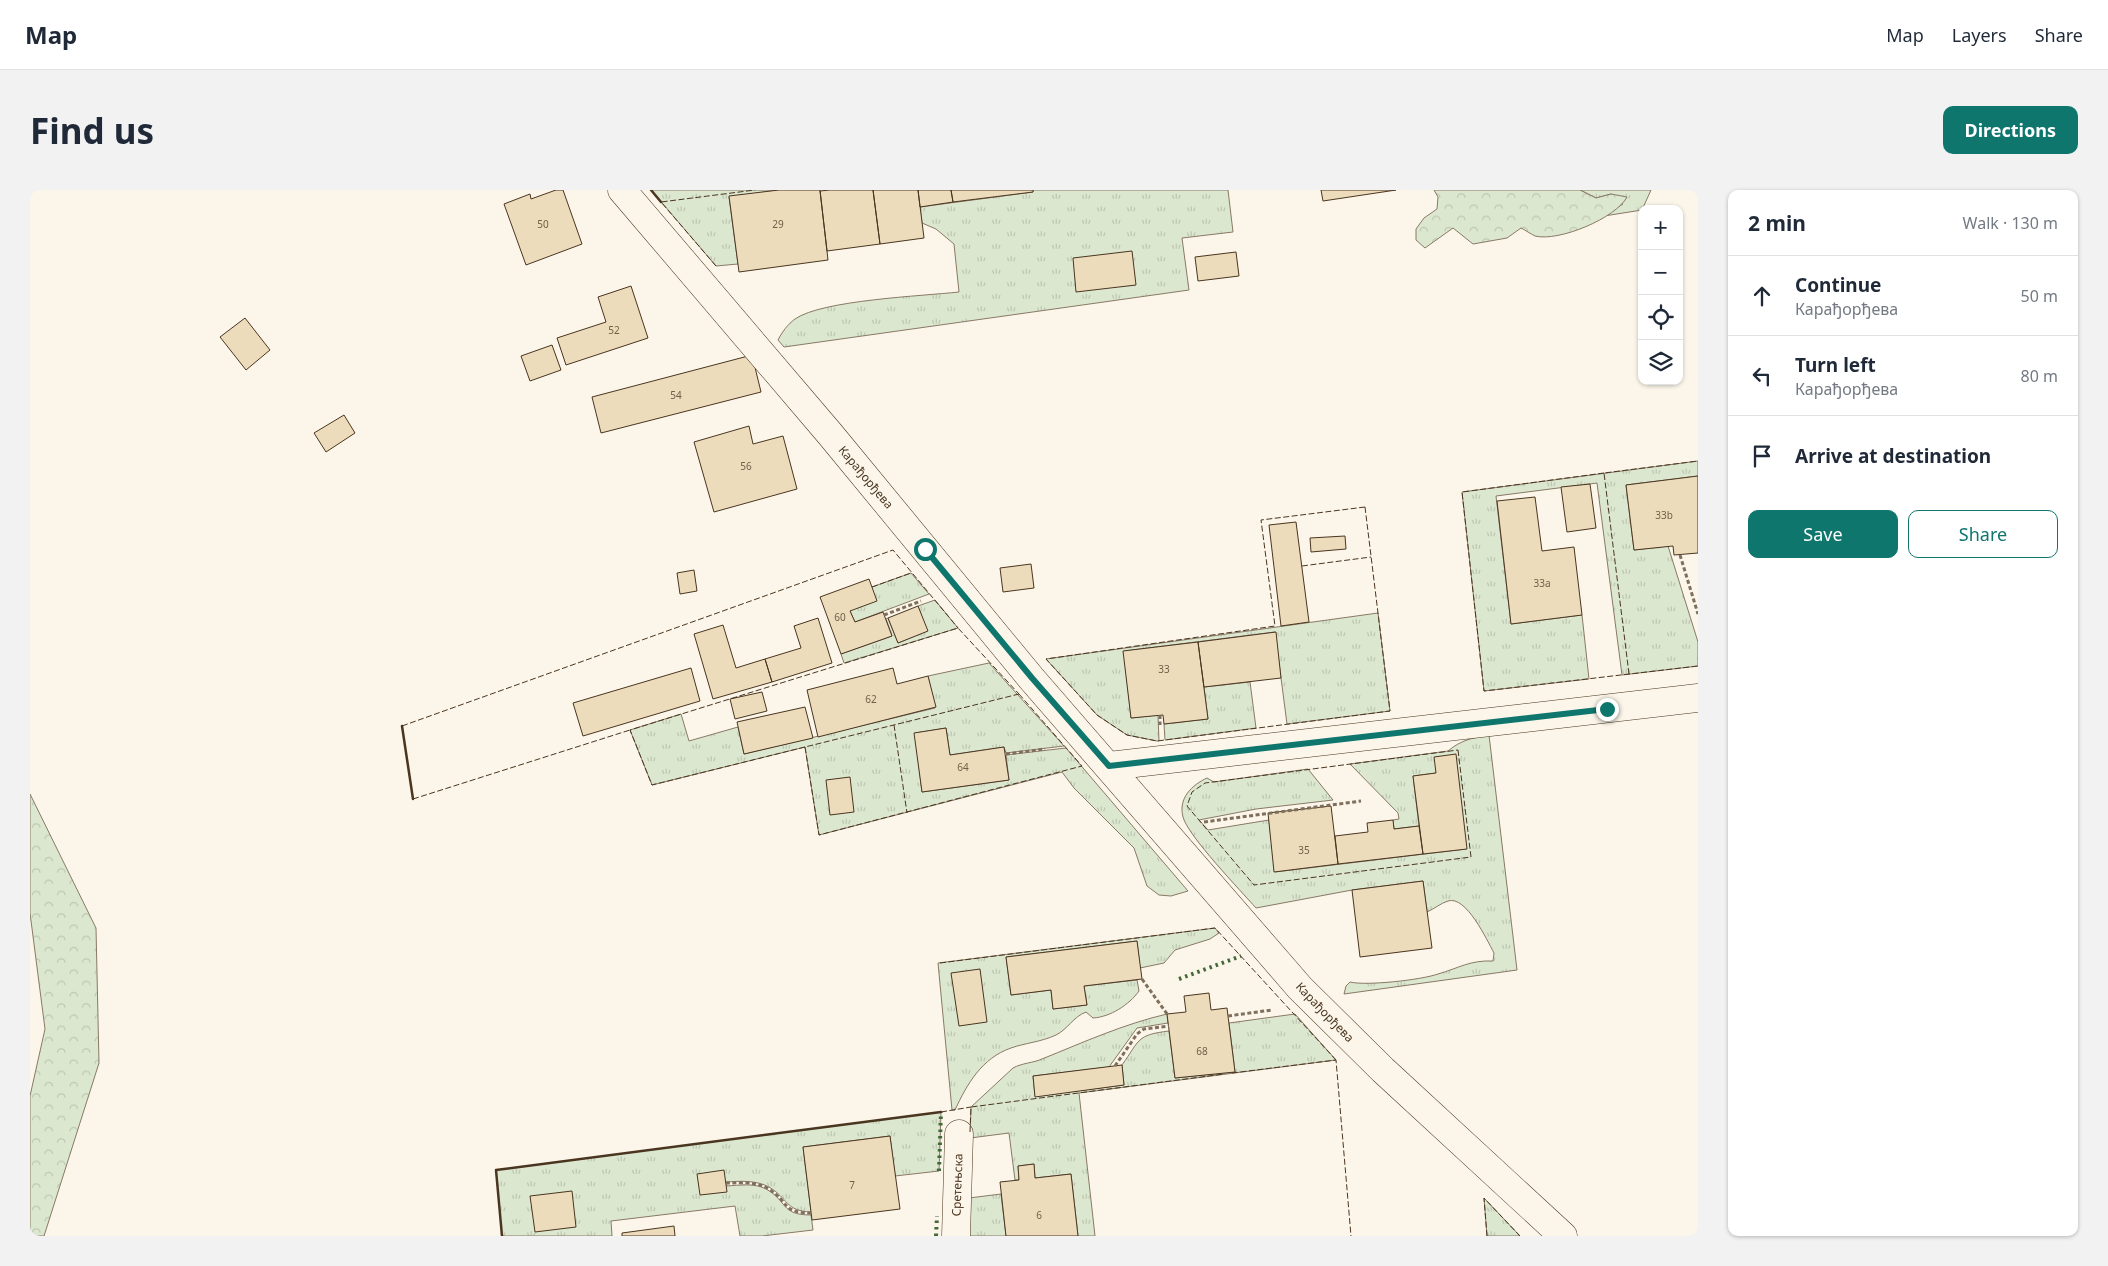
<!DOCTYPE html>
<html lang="en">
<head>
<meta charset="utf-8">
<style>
  body { margin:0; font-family:"Noto Sans",sans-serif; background:#f2f2f3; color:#1f2937 }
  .controls { position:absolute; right:15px; top:15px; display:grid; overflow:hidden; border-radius:10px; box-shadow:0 1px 4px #0004 }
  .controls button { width:45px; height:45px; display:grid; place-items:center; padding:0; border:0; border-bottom:1px solid #e0e1e3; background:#fff; color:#1f2937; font:25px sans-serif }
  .stop { position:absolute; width:15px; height:15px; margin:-11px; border:4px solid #0f766e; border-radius:50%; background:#fff }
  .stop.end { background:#0f766e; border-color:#fff; box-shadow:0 1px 5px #0008 }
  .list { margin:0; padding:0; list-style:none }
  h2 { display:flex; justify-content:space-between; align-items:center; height:65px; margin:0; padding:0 20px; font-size:21px }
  h2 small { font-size:16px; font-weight:400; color:#747a83 }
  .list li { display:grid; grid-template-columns:32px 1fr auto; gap:15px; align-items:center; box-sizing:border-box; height:80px; padding:0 20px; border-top:1px solid #e0e1e3 }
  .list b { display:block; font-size:19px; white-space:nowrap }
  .list p { margin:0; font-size:16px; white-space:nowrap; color:#747a83 }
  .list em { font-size:16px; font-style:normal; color:#747a83 }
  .actions { display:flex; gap:10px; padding:15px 20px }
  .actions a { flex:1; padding:11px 0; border:1px solid #0f766e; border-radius:10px; text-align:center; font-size:18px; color:#0f766e }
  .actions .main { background:#0f766e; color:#fff }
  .icon { flex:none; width:28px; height:28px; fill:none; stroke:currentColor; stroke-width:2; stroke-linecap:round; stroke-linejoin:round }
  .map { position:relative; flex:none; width:1668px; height:1046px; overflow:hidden; border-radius:10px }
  header { display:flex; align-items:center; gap:30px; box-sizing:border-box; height:70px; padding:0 25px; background:#fff; border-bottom:1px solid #e0e1e3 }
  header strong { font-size:24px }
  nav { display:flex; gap:28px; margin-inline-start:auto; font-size:18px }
  .intro { display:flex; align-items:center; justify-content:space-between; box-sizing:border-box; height:120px; padding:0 30px }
  h1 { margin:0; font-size:35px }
  .button { padding:12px 22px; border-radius:10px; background:#0f766e; color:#fff; font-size:18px; font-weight:700 }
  main { display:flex; gap:30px; padding:0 30px }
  aside { flex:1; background:#fff; border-radius:10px; box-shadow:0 1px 4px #0004 }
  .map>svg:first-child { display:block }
  .grass { fill:url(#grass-tufts); stroke:#887966 }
  .forest { fill:url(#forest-crowns); stroke:#887966 }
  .building { fill:#ecdcbc; stroke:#4a3520 }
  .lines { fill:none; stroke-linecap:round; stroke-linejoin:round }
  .street-casing { stroke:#4a3520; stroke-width:29 }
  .path { stroke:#7f6f5c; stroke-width:3; stroke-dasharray:4 2.5; stroke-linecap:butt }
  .street { stroke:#fbf6e9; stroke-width:28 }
  .hedge { stroke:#436837; stroke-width:4; stroke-dasharray:2.5 4; stroke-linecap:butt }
  .fence { stroke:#4a3520; stroke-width:1; stroke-dasharray:6 2.5; stroke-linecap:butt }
  .wall { stroke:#4a3520; stroke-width:2.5 }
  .route { stroke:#0f766e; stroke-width:6 }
  .labels { text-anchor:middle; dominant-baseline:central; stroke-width:4; stroke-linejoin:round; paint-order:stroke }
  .number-label { font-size:10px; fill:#725f47 }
  .street-label { font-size:12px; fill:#4a3520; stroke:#fbf6e9 }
</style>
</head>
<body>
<header>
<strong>Map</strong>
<nav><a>Map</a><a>Layers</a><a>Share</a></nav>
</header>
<div class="intro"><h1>Find us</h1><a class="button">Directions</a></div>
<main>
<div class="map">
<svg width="1668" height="1046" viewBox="0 0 1668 1046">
  <defs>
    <pattern id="grass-tufts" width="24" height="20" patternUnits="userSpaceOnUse" patternTransform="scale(1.25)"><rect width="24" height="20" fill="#dce7d0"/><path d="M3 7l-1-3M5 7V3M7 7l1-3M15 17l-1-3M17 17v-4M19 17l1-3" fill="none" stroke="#bec7b2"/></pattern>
    <pattern id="forest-crowns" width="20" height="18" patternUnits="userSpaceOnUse" patternTransform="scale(1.25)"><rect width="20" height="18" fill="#dce7d0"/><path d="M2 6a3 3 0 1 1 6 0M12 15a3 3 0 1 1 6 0" fill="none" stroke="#bec7b2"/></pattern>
  </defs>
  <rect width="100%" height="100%" fill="#fbf6e9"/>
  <path class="grass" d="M 621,0 L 749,0 L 699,7 L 708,74 L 686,76 Z
    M 1003,0 L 1198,0 L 1203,42 L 1152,48 L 1159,100 L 754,157 L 748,150 C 752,142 758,134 765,129 C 792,110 893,106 929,102 L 924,54 L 906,39 L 892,33 L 890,17 L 1003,2 Z
    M 1550,0 L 1621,0 L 1612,20 L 1574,26 L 1593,14 L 1581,4 L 1566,8 Z
    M 1668,271 L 1668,286 L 1596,295 L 1604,360 L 1638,356 L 1668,452 L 1668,476 L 1592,485 L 1567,293 L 1466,306 L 1481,434 L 1552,425 L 1559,489 L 1454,501 L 1432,302 Z
    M 881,383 L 899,404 L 825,432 L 820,421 L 842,397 Z
    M 905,410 L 928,438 L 814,473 L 811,464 L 862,446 L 856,429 L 858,428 L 868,453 L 897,441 L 888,416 Z
    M 1348,423 L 1360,521 L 1257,534 L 1245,442 L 1094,461 L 1101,528 L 1128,525 L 1129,551 L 1127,551 L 1097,545 L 1067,525 L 1016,469 Z
    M 959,473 L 1034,556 L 976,563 L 974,557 L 920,565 L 916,538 L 885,543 L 892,602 L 979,590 L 976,565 L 1036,558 L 1158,701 L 1141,706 L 1129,705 L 1117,696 L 1104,658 L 1044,598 L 1032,582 L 789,645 L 775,557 L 622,595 L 600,540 L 651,524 L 659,551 L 708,537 L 714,564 L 905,518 L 898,486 Z
    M 1220,492 L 1226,538 L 1135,550 L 1134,534 L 1178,529 L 1174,497 Z
    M 1459,545 L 1487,780 L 1314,804 L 1316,796 L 1320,792 C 1336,796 1391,790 1408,784 C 1429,778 1440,770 1463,771 L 1464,763 C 1457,750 1436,705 1418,711 C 1411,713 1404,719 1397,722 L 1393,691 L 1322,700 L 1226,718 C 1211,701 1158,646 1153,627 C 1148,608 1162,595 1177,588 L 1184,592 L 1278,579 L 1303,610 L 1226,619 L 1169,630 L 1178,640 L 1239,630 L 1245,682 L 1436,659 L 1406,583 L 1383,586 L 1389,636 L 1364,639 L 1363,630 L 1369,629 L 1368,623 L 1320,574 L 1418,561 C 1431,550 1442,548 1459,545 Z
    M 1185,738 L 1189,743 L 1180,749 L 1145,760 L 1134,773 L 1110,778 L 1107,751 L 976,767 L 981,805 L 1021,800 L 1023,819 L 1057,815 L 1054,796 L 1107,790 L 1109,801 C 1099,815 1080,827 1063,828 L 1056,822 C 1043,827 1038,839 1026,845 C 1011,852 995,853 981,858 C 952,868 937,894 925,920 L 922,920 L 908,773 Z
    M 1137,824 L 1138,833 L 1107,838 L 1079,877 L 1003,886 L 1005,906 L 1094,895 L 1092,875 C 1110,850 1106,845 1139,841 L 1145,888 L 1205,882 L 1199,833 L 1265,824 L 1306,870 L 1049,903 L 1065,1046 L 1048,1046 L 1041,984 L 1005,988 L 1004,974 L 988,976 L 989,990 L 985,990 L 979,943 L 940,948 L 941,917 L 983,878 C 992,873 1003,873 1012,869 C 1054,852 1094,834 1137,824 Z
    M 911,922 L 909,981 L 865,986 L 860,946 L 773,957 L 781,1022 C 755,1021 758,1008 739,997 C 726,990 710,991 696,992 L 697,996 C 709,995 725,993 736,999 C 758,1011 750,1025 781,1025 L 783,1040 L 732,1046 L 710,1046 L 705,1016 L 581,1031 L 582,1046 L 472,1046 L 466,980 Z
    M 971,1004 L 976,1046 L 939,1046 L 939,1008 Z
    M 1454,1008 L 1490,1046 L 1457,1046 Z"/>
  <path class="forest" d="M 1404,0 L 1550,0 L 1566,8 L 1581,4 L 1597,7 C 1586,28 1529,52 1505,46 C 1501,44 1495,40 1491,38 L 1477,48 L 1443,54 L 1423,38 L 1395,58 L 1386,50 L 1386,39 L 1394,28 L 1407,19 L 1408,7 Z
    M 0,604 L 66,738 L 69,873 L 14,1046 L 0,1046 L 0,906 L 15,839 L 0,723 Z"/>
  <path class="building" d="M 526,0 L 533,0 L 552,54 L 496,75 L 474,14 L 500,4 L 501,9 Z
    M 749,0 L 790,0 L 798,70 L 709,82 L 699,6 Z
    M 800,0 L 843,0 L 850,54 L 797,61 L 790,1 Z
    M 843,0 L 888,0 L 894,48 L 850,54 Z
    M 888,0 L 921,0 L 923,12 L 890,17 Z
    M 921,0 L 1003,0 L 1003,2 L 923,12 Z
    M 1291,0 L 1366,0 L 1293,11 Z
    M 1102,61 L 1106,95 L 1046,102 L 1043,68 Z
    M 1206,62 L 1209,86 L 1168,91 L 1165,67 Z
    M 601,96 L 618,148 L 536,175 L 527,148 L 576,132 L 568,107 Z
    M 215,128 L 240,160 L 216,180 L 190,147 Z
    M 522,155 L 531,180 L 500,191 L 491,166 Z
    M 722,165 L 731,202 L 571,243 L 562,207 Z
    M 314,225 L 325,243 L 296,262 L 284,243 Z
    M 719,236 L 723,254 L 753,246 L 767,299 L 684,322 L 664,252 Z
    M 1668,286 L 1668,363 L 1644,365 L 1643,356 L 1604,360 L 1596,295 Z
    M 1560,294 L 1566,338 L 1537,342 L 1531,297 Z
    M 1505,307 L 1512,361 L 1544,357 L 1552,425 L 1481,434 L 1467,311 Z
    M 1266,332 L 1279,432 L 1251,436 L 1239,335 Z
    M 1315,346 L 1316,359 L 1281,362 L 1280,348 Z
    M 1001,374 L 1004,398 L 973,402 L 970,378 Z
    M 664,380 L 667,401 L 650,404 L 647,383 Z
    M 839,389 L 847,411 L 820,421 L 825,432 L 853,422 L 862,446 L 811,464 L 790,407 Z
    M 888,416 L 898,441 L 868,453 L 858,428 Z
    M 788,428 L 802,473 L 742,492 L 735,469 L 771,458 L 764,436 Z
    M 693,435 L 706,478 L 735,469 L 742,492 L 683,509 L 664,444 Z
    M 1246,442 L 1251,488 L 1174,497 L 1168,452 Z
    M 1168,452 L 1178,529 L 1134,534 L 1133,525 L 1101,528 L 1093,461 Z
    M 661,478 L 670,511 L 553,546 L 543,513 Z
    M 863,478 L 867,494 L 898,486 L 906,517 L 788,547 L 777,500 Z
    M 732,502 L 737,521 L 705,529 L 700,509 Z
    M 775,517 L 783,548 L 714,564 L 707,532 Z
    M 916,538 L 920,565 L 974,557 L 979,590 L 892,602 L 884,543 Z
    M 1426,564 L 1437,659 L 1393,664 L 1383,586 L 1406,583 L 1404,567 Z
    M 820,587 L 824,622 L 800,625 L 796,590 Z
    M 1301,616 L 1308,674 L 1244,682 L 1238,623 Z
    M 1363,630 L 1364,639 L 1389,636 L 1393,664 L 1308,674 L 1305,646 L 1338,642 L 1337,633 Z
    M 1393,691 L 1402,758 L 1330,767 L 1322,700 Z
    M 1107,751 L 1112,789 L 1054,796 L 1057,815 L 1023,819 L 1021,800 L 981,805 L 976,767 Z
    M 950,779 L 957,832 L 929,836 L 921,783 Z
    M 1179,803 L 1181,820 L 1197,818 L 1205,882 L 1145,888 L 1137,824 L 1156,822 L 1154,806 Z
    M 1092,875 L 1094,895 L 1005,907 L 1003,886 Z
    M 860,946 L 870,1019 L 782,1030 L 773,957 Z
    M 1004,974 L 1005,988 L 1041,984 L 1048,1046 L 976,1046 L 970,992 L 989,990 L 988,976 Z
    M 694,980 L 697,1002 L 670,1005 L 667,984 Z
    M 542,1001 L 546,1037 L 505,1042 L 500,1006 Z
    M 644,1036 L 645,1046 L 592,1046 L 592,1043 Z"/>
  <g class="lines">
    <defs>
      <path id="street" d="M 592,0 L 800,244 L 1001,488 L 1270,798 L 1353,880 L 1533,1046
        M 1079,576 L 1668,508
        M 926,1046 L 929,944"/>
    </defs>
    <use href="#street" class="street-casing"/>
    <path class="path" d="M 1650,365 L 1668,424
      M 854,425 L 891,411
      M 1130,525 L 1130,535
      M 976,564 L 1015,559
      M 1174,632 L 1331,611
      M 1112,789 L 1137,824
      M 1198,826 L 1242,820
      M 1085,876 L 1107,844 L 1114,839 L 1139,836
      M 696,993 C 710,993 726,991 739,999 C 759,1012 752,1023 781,1023"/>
    <use href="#street" class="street"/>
    <path class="hedge" d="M 1149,789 L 1211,766
      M 909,981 L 911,922
      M 906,1046 L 907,1026"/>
    <path class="fence" d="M 686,76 L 631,12 L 725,0
      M 1574,283 L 1432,302 L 1454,501 L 1668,476
      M 1335,317 L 1360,521 L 1127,551 L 1097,545 L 1067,525 L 1016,469 L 1245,436 L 1231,330 Z
      M 1272,376 L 1341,367
      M 842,397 L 881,383
      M 1599,484 L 1574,283 L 1668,271
      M 989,504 L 1052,576 L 789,645 L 775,557 Z
      M 864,535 L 877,623
      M 372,536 L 863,360 L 928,438
      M 775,557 L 622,595 L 600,540 L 928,438 L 989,504
      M 1428,560 L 1441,667 L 1224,695 L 1157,616 L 1162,602 L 1175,593 Z
      M 383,609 L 600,540
      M 910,773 L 1185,738 L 1306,870
      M 1202,883 L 1306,870 L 1321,1046
      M 911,922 L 941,917
      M 940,942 L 941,917 L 1194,884
      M 1457,1046 L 1454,1008 L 1490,1046"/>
    <path class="wall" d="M 621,0 L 631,12
      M 372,536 L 383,609
      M 472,1046 L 466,980 L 911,922"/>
  </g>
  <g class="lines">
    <path class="route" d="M 895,359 L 1002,488 L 1079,576 L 1577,519"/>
  </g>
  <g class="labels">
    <g class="number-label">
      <text x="513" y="34">50</text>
      <text x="748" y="34">29</text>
      <text x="584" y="140">52</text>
      <text x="646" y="205">54</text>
      <text x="716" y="276">56</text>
      <text x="1634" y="325">33b</text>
      <text x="1512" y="393">33a</text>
      <text x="810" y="427">60</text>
      <text x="1134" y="479">33</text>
      <text x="841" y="509">62</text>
      <text x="933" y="577">64</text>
      <text x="1274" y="660">35</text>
      <text x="1172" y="861">68</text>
      <text x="822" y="995">7</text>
      <text x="1009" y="1025">6</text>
    </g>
    <g class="street-label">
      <text transform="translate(836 287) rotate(50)">Карађорђева</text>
      <text transform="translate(1295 822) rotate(46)">Карађорђева</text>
      <text transform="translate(927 995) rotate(-88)">Сретењска</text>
    </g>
  </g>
</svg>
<div class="controls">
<button>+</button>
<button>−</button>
<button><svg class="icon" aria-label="locate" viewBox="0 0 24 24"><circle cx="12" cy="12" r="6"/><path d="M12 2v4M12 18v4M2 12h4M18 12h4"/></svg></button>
<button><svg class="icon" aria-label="layers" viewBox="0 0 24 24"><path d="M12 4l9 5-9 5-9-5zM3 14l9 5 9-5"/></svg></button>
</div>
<div class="stop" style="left:895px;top:359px"></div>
<div class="stop end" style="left:1577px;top:519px"></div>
</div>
<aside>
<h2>2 min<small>Walk · 130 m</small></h2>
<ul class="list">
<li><svg class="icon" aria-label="ahead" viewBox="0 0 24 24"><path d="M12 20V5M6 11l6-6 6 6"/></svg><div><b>Continue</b><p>Карађорђева</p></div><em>50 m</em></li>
<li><svg class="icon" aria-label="left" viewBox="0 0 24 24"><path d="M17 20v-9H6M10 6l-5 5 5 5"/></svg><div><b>Turn left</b><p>Карађорђева</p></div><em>80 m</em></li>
<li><svg class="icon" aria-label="arrive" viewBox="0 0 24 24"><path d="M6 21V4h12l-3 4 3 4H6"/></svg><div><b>Arrive at destination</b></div></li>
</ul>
<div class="actions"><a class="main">Save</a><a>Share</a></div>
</aside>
</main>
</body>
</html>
